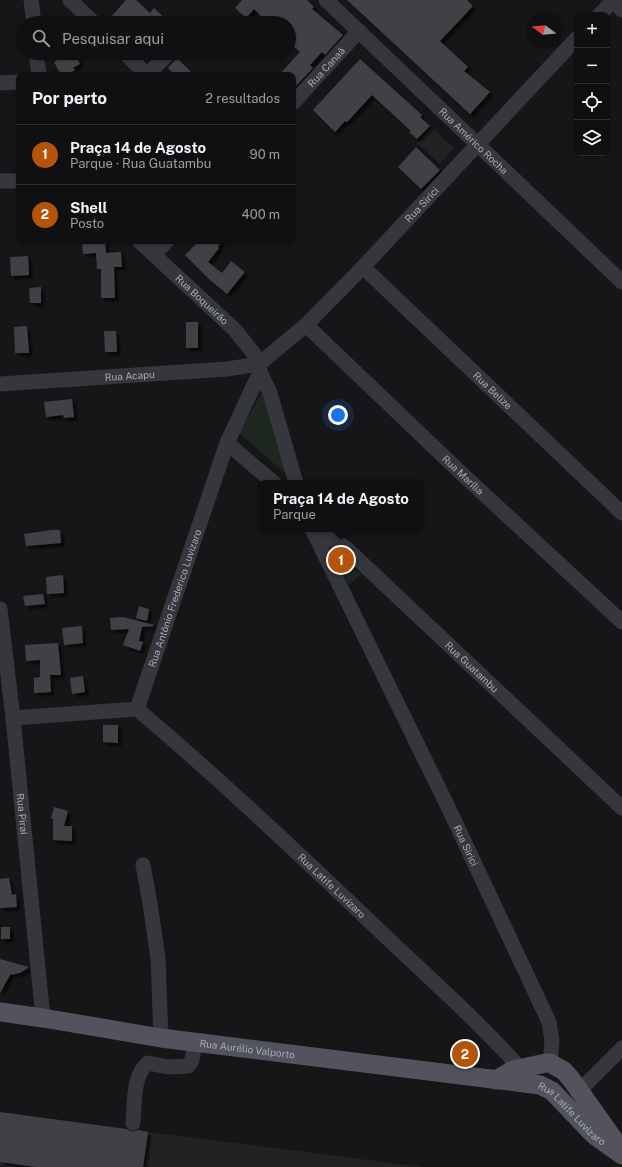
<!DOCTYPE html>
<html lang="pt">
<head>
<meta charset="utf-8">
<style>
  body { margin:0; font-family:"Public Sans",sans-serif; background:#19191b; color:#f1f3f6 }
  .controls { position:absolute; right:12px; top:12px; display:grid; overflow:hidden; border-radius:8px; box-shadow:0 1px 3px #0004 }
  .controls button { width:36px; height:36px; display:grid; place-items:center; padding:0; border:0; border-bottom:1px solid #303032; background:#101012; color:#f1f3f6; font:20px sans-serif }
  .compass { position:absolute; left:526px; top:12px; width:36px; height:36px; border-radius:50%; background:#101012; box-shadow:0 1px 3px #0004; rotate:286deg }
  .you { position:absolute; left:338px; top:415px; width:14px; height:14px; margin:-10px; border:3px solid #fff; border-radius:50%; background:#1a73e8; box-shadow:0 0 0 6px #1a73e833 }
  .badge { display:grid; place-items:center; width:26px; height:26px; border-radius:50%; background:#b45309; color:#fff; font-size:13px; font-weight:700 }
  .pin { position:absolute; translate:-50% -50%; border:2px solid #fff; box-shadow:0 1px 4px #0006 }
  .popup { position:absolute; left:258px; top:480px; width:166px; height:52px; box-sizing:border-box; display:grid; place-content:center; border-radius:8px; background:#101012; filter:drop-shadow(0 1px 3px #0005); font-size:13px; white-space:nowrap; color:#9c9d9f }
  .popup b { font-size:15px; color:#f1f3f6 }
  .popup::after { content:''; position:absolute; left:50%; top:100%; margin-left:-8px; border:8px solid transparent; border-top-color:#101012 }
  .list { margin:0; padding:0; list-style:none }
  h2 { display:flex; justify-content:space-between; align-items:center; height:52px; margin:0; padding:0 16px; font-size:17px }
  h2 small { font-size:13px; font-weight:400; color:#9c9d9f }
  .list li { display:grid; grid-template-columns:26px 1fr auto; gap:12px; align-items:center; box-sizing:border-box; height:60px; padding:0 16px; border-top:1px solid #303032 }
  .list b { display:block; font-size:15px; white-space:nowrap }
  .list p { margin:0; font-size:13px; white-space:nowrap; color:#9c9d9f }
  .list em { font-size:13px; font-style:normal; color:#9c9d9f }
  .icon { flex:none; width:22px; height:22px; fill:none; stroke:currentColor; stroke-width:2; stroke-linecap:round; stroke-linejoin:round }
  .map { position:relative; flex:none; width:622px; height:1167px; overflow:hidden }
  .search { position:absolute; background:#101012; box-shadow:0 1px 3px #0004; left:16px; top:16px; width:280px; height:44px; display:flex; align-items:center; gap:10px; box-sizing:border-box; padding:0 14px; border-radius:22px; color:#9c9d9f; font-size:15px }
  .panel { position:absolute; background:#101012; box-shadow:0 1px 3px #0004; left:16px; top:72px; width:280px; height:172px; border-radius:8px }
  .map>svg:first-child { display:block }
  .built { fill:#222225 }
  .green { fill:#1d261f }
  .building { fill:#404045; filter:url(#shadow) }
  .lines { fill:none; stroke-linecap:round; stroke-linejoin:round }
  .minor { stroke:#36373d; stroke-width:15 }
  .major { stroke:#52535d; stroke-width:19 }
  .labels { text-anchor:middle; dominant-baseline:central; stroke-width:3; stroke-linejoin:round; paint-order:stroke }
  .street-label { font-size:10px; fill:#a6aab9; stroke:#111113 }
</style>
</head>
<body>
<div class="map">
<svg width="622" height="1167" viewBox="0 0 622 1167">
  <defs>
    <filter id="shadow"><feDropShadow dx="3.5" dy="3.5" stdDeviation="1" flood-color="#0009"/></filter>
  </defs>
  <rect width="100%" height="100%" fill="#161618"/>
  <path class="built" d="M 431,127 L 454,148 L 440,164 L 417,143 Z
    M 0,1112 L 148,1132 L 424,1167 L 0,1167 Z"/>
  <path class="green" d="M 264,389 L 287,475 L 239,433 Z
    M 329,544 L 361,575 L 348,585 Z"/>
  <path class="building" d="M 126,0 L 136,0 L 150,13 L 154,8 L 170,23 L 117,23 L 111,17 Z
    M 242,0 L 307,0 L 314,7 L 312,9 L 343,35 L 325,55 L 322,52 L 310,65 L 313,68 L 296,86 L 293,83 L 293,75 L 279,75 L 300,52 L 289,42 L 289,23 L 268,23 L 254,9 L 246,18 L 235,8 Z
    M 347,0 L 467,0 L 473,6 L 440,41 L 468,67 L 464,71 L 490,92 L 470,114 Z
    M 69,53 L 74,53 L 80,64 L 73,68 L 75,70 L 67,75 L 61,75 L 54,62 Z
    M 177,58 L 194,75 L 175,75 L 168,68 Z
    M 360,59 L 422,115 L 420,117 L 430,126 L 417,139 L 409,132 L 411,131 L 372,95 L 347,122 L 345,121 L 335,132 L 313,110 Z
    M 416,147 L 440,170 L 421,189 L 398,167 Z
    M 82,241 L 105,241 L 106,253 L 121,252 L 122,267 L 114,267 L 115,298 L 101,298 L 101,269 L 97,269 L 96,253 L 83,254 Z
    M 199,241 L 222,241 L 218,246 L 219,248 L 208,262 L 222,273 L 231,261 L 245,272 L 227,294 L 210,280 L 185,255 Z
    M 28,256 L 29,275 L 11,276 L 10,257 Z
    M 41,287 L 41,303 L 30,303 L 29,288 Z
    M 186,322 L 198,322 L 198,348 L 186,348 Z
    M 27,326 L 29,353 L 15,353 L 14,327 Z
    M 104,331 L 116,331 L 117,352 L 105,352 Z
    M 72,399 L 74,417 L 64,418 L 63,415 L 46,417 L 44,402 Z
    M 52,530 L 60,530 L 61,543 L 26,546 L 24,534 Z
    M 63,575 L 64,593 L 47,594 L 46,577 Z
    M 43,594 L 45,604 L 25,606 L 23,596 Z
    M 139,606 L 149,609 L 147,621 L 136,618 Z
    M 123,617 L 154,625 L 154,626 L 142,627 L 139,641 L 143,642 L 140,651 L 123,645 L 129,629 L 111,630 L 110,618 Z
    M 82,626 L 83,643 L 64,645 L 62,628 Z
    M 58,643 L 61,675 L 50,675 L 51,692 L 34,693 L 34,678 L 40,677 L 40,660 L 26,661 L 25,645 Z
    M 83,676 L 85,692 L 72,694 L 70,678 Z
    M 103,725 L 118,725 L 118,743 L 103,742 Z
    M 54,807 L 68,811 L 64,826 L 72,826 L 72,841 L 53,840 L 53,819 L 51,819 Z
    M 9,878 L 12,895 L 16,894 L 17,907 L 0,908 L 0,879 Z
    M 1,927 L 10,927 L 10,939 L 1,939 Z
    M 0,959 L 29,967 L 20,973 L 10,975 L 0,993 Z
    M 0,1112 L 126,1129 L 132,1132 L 138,1130 L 148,1132 L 143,1167 L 36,1167 L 0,1162 Z"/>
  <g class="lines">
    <g class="minor">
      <path d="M 31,0 L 34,23"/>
      <path d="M 70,0 L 94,23"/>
      <path id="s1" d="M 326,0 C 425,94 523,188 622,282"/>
      <path d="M 612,0 L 622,10"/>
      <path d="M 599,15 L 613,1"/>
      <path d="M 36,53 L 39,75"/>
      <path d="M 125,53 L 147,75"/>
      <path d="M 147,75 L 169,53"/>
      <path d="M 0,83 L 19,82"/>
      <path id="s2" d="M 293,103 L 359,31"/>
      <path d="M 0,181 L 19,181"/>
      <path id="s3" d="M 139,241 L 235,330 L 254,354 L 259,364 L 260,372 L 270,393 L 296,483"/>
      <path d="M 154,255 L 167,241"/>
      <path id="s4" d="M 363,267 L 622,513"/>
      <path id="s5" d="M 306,325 L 459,471 L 622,622"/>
      <path id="s6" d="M 259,364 L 306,325 L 363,267 L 577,38"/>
      <path id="s7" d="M 0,384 L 227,369 L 259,364"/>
      <path d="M 227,443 L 274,483"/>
      <path id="s8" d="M 312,529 L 450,811 L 549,1022 L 552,1041 L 550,1063"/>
      <path id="s9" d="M 316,536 L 334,540 L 347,549 L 622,808"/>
      <path id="s10" d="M 0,609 L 13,718 L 43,1018"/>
      <path id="s11" d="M 137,709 C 221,780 301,856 381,932 C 428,977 477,1020 520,1068"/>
      <path id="s12" d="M 137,709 L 227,443 L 260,372"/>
      <path d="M 13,718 L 137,709"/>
      <path d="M 143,865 L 150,903 L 158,958 L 161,1038"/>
      <path d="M 580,1090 L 622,1048"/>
      <path d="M 133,1123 C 135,1104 132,1076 148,1063 L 168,1067 L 188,1066 L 192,1060 L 195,1043"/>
    </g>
    <g class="major">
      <path id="s13" d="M 0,1012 L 43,1018 L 161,1038 L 540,1085 L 552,1091 L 594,1135 L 622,1155"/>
      <path d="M 496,1080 L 513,1070 L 546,1063 L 550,1063 L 564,1071 L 571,1079 L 620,1148"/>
    </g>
  </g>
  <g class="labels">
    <g class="street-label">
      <text stroke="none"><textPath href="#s2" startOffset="49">Rua Canaã</textPath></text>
      <text stroke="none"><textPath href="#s1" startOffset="204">Rua Américo Rocha</textPath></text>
      <text stroke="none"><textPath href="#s6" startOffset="228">Rua Sirici</textPath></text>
      <text stroke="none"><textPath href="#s3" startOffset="86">Rua Boqueirão</textPath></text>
      <text stroke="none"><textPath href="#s7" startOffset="130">Rua Acapu</textPath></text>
      <text stroke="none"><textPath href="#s4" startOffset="179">Rua Belize</textPath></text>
      <text stroke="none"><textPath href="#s5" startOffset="217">Rua Marília</textPath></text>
      <text stroke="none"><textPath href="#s12" startOffset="117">Rua Antônio Frederico Luvizaro</textPath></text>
      <text stroke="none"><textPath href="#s9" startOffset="206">Rua Guatambu</textPath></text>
      <text stroke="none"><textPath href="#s10" startOffset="206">Rua Piraí</textPath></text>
      <text stroke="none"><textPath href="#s8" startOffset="352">Rua Sirici</textPath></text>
      <text stroke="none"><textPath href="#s11" startOffset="263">Rua Latife Luvizaro</textPath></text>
      <text stroke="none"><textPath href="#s13" startOffset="250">Rua Aurélio Valporto</textPath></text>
      <text stroke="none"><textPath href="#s13" startOffset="588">Rua Latife Luvizaro</textPath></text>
    </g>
  </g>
</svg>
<div class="controls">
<button>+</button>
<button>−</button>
<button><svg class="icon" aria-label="locate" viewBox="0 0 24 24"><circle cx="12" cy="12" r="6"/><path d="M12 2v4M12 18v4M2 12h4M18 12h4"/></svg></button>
<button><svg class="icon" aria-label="layers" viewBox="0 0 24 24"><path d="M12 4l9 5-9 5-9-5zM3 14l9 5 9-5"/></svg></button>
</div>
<svg class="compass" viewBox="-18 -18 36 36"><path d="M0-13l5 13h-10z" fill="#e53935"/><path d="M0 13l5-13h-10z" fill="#9c9d9f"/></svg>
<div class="you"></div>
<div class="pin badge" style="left:341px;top:560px">1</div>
<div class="popup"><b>Praça 14 de Agosto</b>Parque</div>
<div class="pin badge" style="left:465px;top:1054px">2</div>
<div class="search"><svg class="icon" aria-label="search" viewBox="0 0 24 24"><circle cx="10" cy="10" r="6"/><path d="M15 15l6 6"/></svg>Pesquisar aqui</div>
<section class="panel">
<h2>Por perto<small>2 resultados</small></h2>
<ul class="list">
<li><span class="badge">1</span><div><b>Praça 14 de Agosto</b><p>Parque · Rua Guatambu</p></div><em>90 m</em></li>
<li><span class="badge">2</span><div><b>Shell</b><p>Posto</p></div><em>400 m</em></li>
</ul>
</section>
</div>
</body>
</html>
